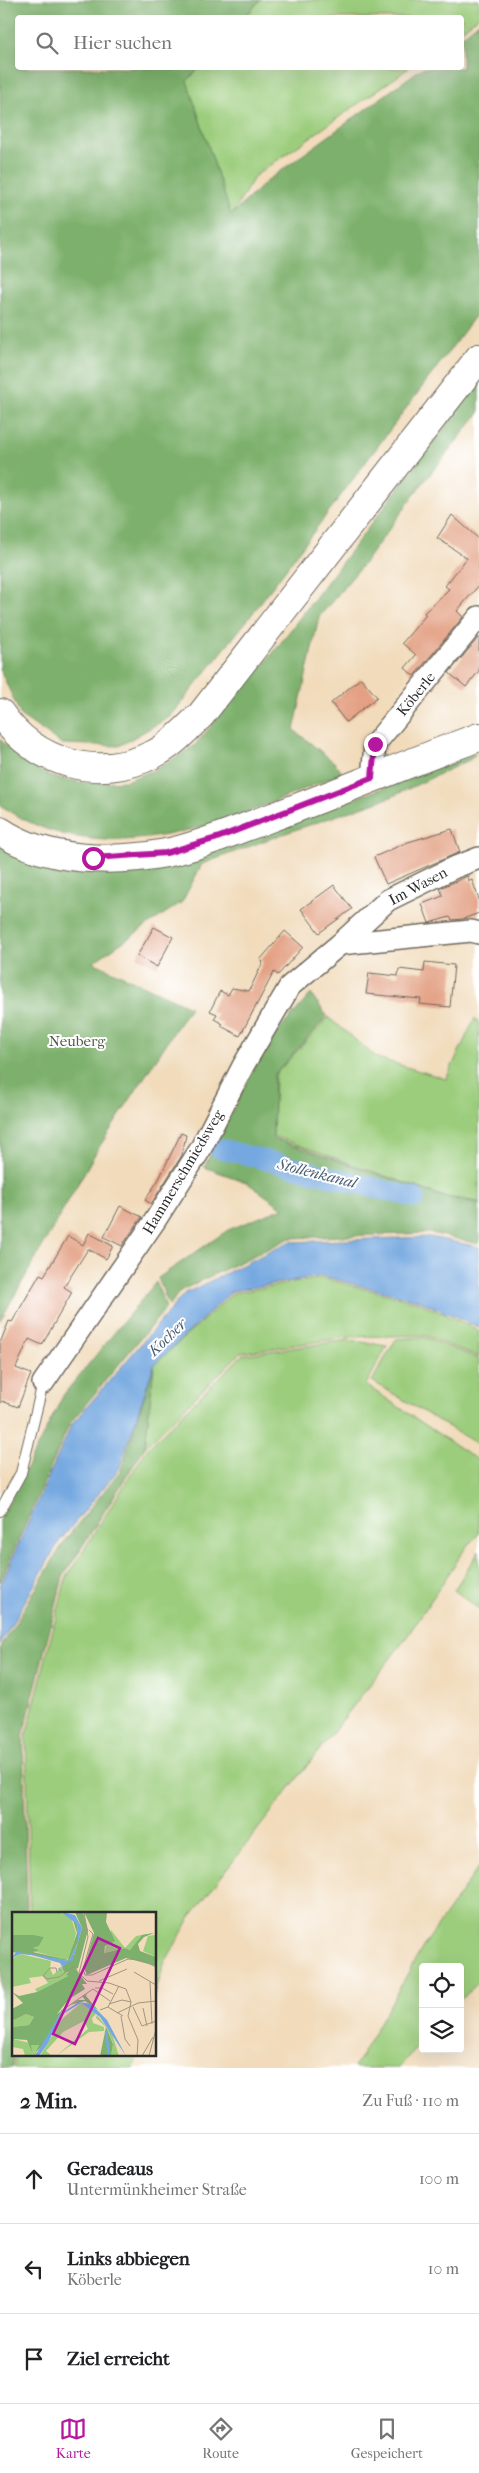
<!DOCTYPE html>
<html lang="de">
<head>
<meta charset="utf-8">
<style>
  body { margin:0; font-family:"IM FELL French Canon",serif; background:#f2f2f2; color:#202124 }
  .controls { position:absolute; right:15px; bottom:15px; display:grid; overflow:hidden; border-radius:5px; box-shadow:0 5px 20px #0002 }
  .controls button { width:45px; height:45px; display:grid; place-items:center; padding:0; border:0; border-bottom:1px solid #e0e0e0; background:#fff; color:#202124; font:25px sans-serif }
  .stop { position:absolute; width:15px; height:15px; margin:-11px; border:4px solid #b5179e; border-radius:50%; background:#fff }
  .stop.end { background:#b5179e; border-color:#fff; box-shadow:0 1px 5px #0008 }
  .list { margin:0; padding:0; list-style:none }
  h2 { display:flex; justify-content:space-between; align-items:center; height:65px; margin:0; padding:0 20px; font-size:21px }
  h2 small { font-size:16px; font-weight:400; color:#757577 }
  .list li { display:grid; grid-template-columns:32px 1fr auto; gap:15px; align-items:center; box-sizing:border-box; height:90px; padding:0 20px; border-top:1px solid #e0e0e0 }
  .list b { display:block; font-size:19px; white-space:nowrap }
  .list p { margin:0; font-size:16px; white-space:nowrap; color:#757577 }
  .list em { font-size:16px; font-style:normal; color:#757577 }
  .icon { flex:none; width:28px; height:28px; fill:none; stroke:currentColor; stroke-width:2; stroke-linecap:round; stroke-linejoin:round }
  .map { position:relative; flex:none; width:479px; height:2068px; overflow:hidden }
  .search { position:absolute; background:#fff; box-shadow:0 5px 20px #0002; left:15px; right:15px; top:15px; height:55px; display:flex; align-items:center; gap:12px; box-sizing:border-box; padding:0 18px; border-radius:5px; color:#757577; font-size:19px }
  .sheet { height:335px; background:#fff }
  nav { display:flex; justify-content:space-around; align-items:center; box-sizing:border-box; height:70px; border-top:1px solid #e0e0e0; background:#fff; font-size:14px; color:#757577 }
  nav a { display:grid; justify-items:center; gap:2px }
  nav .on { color:#b5179e }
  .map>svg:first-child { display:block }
  .green { fill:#9ccd7d; stroke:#647c54 }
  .forest { fill:#7db06c; stroke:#546e4c }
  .water { fill:#74a8e0; stroke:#506a86 }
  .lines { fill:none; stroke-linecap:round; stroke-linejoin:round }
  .canal { stroke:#74a8e0; stroke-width:20 }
  .building { fill:#e3a083 }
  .lane-casing { stroke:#70695d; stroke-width:12 }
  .street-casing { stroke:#70695d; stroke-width:24 }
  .secondary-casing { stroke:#70695d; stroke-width:30 }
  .primary-casing { stroke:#70695d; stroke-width:30 }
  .lane { stroke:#fff; stroke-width:10 }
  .street { stroke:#fff; stroke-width:21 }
  .secondary { stroke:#fff; stroke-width:28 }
  .primary { stroke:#fff; stroke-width:28 }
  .route { stroke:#b5179e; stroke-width:6 }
  .labels { text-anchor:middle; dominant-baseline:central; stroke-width:4; stroke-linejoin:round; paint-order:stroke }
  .street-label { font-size:15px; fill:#2b2b2b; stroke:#fff }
  .park-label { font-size:15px; fill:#4d5c44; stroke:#fff }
  .water-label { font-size:16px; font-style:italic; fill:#485d73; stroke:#fff }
  .inset-river { fill:none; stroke:#74a8e0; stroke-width:2.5 }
  .inset-road { fill:none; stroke:#a29581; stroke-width:1 }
  .view { fill:#b5179e; fill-opacity:0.15; stroke:#b5179e; stroke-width:2.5 }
  .inset-edge { fill:none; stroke:#2b2b2b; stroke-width:2.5 }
</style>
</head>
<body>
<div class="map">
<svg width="479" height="2068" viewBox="0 0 479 2068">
  <rect width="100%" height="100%" fill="#fff"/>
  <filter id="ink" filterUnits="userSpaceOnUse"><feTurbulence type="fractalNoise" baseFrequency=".02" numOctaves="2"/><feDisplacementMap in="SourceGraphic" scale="10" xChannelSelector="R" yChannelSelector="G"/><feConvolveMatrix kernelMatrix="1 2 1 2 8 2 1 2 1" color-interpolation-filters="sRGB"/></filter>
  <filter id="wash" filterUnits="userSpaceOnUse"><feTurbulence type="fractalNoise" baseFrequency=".0096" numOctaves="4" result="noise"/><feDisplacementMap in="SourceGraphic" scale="20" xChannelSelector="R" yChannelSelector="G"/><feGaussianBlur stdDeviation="1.12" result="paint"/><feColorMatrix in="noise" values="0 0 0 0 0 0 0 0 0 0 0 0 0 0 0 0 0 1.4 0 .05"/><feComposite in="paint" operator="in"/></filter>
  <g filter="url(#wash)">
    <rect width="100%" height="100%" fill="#f1dbbb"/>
    <path class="green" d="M 260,0 L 479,0 L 479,16 L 462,30 L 462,18 L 245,18 Z
      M 199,68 L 409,68 L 255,176 L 231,216 L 187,81 Z
      M 328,1017 L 377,1058 L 446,1079 L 475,1018 L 479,1023 L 479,1202 L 442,1196 L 273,1136 L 275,1075 Z
      M 322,1278 L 418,1302 L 479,1330 L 479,1357 L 424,1335 L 349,1337 L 240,1353 L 145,1447 L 154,1365 L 233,1293 Z
      M 424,1337 L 479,1359 L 479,1445 L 372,1381 L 396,1339 Z
      M 349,1340 L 387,1346 L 366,1385 L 479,1461 L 479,1534 L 467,1546 L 406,1638 L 193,1913 L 164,1964 L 155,1995 L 155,1913 L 30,1913 L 26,1736 L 66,1578 L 147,1449 L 242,1355 Z
      M 479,1551 L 479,1609 L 454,1590 Z
      M 479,1867 L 479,1982 L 460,2000 L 460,1967 L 423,1967 L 423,2039 L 399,2068 L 354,2068 L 423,1947 Z
      M 16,2054 L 137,2054 L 133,2068 L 14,2068 Z"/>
    <path class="forest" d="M 0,0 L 260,0 L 244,17 L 18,18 L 18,68 L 199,68 L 187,81 L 231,215 L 267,181 L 422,68 L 462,68 L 462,36 L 479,22 L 479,311 L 249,618 L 171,716 L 119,746 L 62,744 L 21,716 L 0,669 Z
      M 479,382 L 479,413 L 420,487 L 365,562 L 319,617 L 294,730 L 335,763 L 342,773 C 237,818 106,880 0,805 L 0,739 L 16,756 L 51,777 L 86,783 L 125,781 L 157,769 L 194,746 L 273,653 Z
      M 476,753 L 471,759 L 391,797 L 280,835 L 202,864 L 182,902 L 93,962 L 190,1007 L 96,1152 L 0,1321 L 0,843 L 206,854 Z
      M 311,994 L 327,1016 L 274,1075 L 273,1138 L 443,1197 L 479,1203 L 479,1244 L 431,1233 L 290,1238 L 180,1291 L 169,1306 L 158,1278 L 228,1230 L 283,1208 L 246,1182 L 204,1167 L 266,1045 Z
      M 156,1282 L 166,1308 L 70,1423 L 0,1582 L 0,1520 L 64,1394 Z
      M 154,1365 L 145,1447 L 63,1577 L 23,1736 L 27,1906 L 26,1913 L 14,1913 L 14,2051 L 12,2068 L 0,2068 L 2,1921 L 0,1904 L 0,1649 L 65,1540 L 121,1470 Z"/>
    <path class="water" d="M 430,1237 L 479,1247 L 479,1327 L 418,1300 L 322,1276 L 232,1291 L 154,1365 L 119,1469 L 59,1542 L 0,1645 L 0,1586 L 72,1424 L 184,1294 L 289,1242 Z"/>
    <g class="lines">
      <path class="canal" d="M 218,1148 L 415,1198"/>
    </g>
    <g id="blocks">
      <path class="building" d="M 452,515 L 479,539 L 479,585 L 457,611 L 463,617 L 414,676 L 405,668 L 416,655 L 402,643 L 426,615 L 424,613 L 449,589 L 445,586 L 467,558 L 437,538 Z
        M 479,637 L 479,671 L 466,687 L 449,673 Z
        M 361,678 L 377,697 L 346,722 L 331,703 Z
        M 452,829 L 460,852 L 386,884 L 374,857 L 408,842 Z
        M 468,876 L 469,881 L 472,880 L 479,899 L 479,913 L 463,919 L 452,920 L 450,917 L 429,923 L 422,904 L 443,896 L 440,888 Z
        M 334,885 L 352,909 L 319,933 L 301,909 Z
        M 154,927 L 173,937 L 157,967 L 137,956 Z
        M 285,931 L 303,947 L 278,975 L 274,972 L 240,1036 L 221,1026 L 223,1024 L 214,1019 L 217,1014 L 210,1011 L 220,991 L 228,995 L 232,988 L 249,991 L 263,962 L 260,960 Z
        M 425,962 L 454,965 L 450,1007 L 420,1004 L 421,999 L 366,994 L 369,973 L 398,976 L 399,969 L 424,972 Z
        M 181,1133 L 186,1135 L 182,1155 L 151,1204 L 145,1200 L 159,1179 Z
        M 120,1206 L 142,1217 L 122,1246 L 104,1237 Z
        M 89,1233 L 113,1246 L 106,1259 L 88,1249 L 64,1287 L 72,1292 L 42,1345 L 29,1339 L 16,1368 L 31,1374 L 18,1407 L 2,1401 L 0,1404 L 0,1343 L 9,1321 L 12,1322 L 40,1274 L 44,1276 L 68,1236 L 83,1245 Z"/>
    </g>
  </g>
  <g filter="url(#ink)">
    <use href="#blocks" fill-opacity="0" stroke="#70695d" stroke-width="1"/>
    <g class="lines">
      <defs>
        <path id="lane" d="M 0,1511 L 21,1473 L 43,1383"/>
        <path id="street" d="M 372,778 L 375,744 L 479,617
          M 340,944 L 388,900 L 453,868 L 479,858
          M 43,1383 L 154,1222 L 200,1150 L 243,1066 L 290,986 L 340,944 L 471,931 L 479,933"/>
        <path id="secondary" d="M 0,713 C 35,764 99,782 154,754 C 172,745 187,728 201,715 L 479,358"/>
        <path id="primary" d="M 0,831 C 46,862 113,863 166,853 C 200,846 234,831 267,819 C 338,793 408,763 479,737"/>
      </defs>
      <use href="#lane" class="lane-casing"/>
      <use href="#street" class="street-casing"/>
      <use href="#secondary" class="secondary-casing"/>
      <use href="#primary" class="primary-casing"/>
      <use href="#lane" class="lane"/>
      <use href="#street" class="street"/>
      <use href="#secondary" class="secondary"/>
      <use href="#primary" class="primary"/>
    </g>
  </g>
  <g class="lines" filter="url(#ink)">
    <path class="route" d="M 93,858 L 166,853 L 217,838 L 372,778 L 375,744"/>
  </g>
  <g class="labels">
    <g class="street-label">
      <text transform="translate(416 694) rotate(-51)">Köberle</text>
      <text transform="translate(418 886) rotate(-28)">Im Wasen</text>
      <text transform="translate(183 1172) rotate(-59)">Hammerschmiedsweg</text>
    </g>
    <g class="park-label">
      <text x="77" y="1041">Neuberg</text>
    </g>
    <g class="water-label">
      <text transform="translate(317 1173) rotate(14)">Stollenkanal</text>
      <text transform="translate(167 1337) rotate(-44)">Kocher</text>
    </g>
  </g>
  <g transform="translate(12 1912)">
    <rect width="144" height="144" fill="#f1dbbb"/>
    <path d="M 0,0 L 46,0 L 59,5 L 64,21 L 58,46 L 54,48 L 21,39 L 28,38 L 21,36 L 27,34 L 32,25 L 0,23 ZM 99,18 L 113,36 L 124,24 L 142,21 L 128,26 L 118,38 L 113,36 L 92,41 ZM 143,23 L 143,35 L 144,45 L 131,39 L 136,24 ZM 8,42 L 39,49 L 38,56 L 41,63 L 50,55 L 56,64 L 25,80 L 23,77 L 36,71 L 31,64 L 17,66 L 19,71 L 0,75 L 0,47 ZM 69,91 L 84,102 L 80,106 L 81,111 L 92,115 L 92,119 L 77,120 L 44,144 L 76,117 L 72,109 L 51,120 L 34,139 L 40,144 L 28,144 L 50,107 ZM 14,102 L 22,105 L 17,113 L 0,115 L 0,109 ZM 85,103 L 100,122 L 107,144 L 99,144 L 101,131 L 94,115 L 84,106 ZM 1,127 L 27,133 L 22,141 L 26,140 L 23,144 L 13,144 L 11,137 L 0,135 Z" fill="#9ccd7d"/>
    <path d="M 63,0 L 71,0 L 76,18 L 66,56 L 53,61 L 50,55 L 62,44 L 70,16 ZM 72,0 L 95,0 L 94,10 L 103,29 L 93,34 L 92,41 L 113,36 L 118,38 L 130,23 L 142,21 L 132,25 L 126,32 L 128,39 L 144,45 L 144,54 L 114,46 L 75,63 L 72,56 L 82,21 ZM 60,5 L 65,12 L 66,21 L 66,30 L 57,49 L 0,40 L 0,23 L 21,23 L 32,25 L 27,34 L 21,36 L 28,38 L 21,40 L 56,48 L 65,21 ZM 62,55 L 75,72 L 70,72 L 73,77 L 57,87 L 45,102 L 66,88 L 73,88 L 70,84 L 75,82 L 74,84 L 86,98 L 73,89 L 58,93 L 48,102 L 32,132 L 22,142 L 27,133 L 19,133 L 20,140 L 15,128 L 2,127 L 0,133 L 0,115 L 17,113 L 22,105 L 14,102 L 0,109 L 0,97 L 11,91 L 0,80 L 7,84 L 25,80 L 56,64 L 54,62 ZM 94,115 L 101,132 L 99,144 L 88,144 Z" fill="#7db06c"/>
    <path d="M 49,0 L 63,3 L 70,16 L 62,44 L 61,48 L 48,56 L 49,60 L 46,57 L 50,54 L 48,51 L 20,43 L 8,42 L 0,46 L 4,40 L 15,41 L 57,49 L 66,30 L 65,12 ZM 67,90 L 79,92 L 95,108 L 114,144 L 88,105 L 69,91 L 49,103 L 36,131 L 27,144 L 23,144 L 48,102 Z" fill="#74a8e0"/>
    <path class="inset-river" d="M 94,119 L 97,144"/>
    <path class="inset-road" d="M 72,0 L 76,25 L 67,61 L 75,69 L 97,71 L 114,77 L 119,90 L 116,104 L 126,128 L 125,144M 77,18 L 81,22 L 71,57 L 73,63 L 80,63 L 116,47 L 130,48 L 144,55M 45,60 L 44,56 L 38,56 L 31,64 L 35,67 L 47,65 L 63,54 L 66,62M 122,60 L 144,73M 87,69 L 115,57M 138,70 L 140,112M 83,76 L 90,76 L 101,82M 97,92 L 110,88 L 119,90M 96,95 L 111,104M 121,95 L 130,114 L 144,109M 131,96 L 135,114M 88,98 L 96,95 L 107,74M 49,99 L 81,77 L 98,89M 105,101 L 126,91 L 144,89M 109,104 L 113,127 L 118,134M 130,144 L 141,125M 137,144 L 144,117"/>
    <path class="view" d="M 86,26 L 108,36 L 63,132 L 41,122 Z"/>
    <rect width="144" height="144" class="inset-edge"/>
  </g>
</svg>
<div class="controls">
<button><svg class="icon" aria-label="locate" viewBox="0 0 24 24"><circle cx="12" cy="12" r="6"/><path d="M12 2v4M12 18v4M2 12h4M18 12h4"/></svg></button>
<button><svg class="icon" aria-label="layers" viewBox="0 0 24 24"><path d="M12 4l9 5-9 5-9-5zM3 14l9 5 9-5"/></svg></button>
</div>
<div class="stop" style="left:93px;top:858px"></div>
<div class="stop end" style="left:375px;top:744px"></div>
<div class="search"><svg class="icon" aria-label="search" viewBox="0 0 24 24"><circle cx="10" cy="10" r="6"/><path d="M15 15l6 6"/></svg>Hier suchen</div>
</div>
<section class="sheet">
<h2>2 Min.<small>Zu Fuß · 110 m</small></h2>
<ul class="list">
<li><svg class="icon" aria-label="ahead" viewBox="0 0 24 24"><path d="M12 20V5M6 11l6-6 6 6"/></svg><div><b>Geradeaus</b><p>Untermünkheimer Straße</p></div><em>100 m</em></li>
<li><svg class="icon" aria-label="left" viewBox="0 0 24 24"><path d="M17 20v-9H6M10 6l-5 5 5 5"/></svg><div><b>Links abbiegen</b><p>Köberle</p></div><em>10 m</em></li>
<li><svg class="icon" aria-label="arrive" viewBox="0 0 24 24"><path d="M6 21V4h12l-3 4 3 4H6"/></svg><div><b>Ziel erreicht</b></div></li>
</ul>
</section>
<nav>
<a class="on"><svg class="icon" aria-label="map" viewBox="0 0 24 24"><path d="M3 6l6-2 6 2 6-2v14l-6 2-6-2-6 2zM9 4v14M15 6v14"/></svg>Karte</a>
<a><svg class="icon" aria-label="directions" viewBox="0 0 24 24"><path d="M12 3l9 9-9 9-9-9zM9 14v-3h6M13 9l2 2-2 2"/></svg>Route</a>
<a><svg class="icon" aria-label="saved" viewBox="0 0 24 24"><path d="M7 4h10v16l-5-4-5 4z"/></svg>Gespeichert</a>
</nav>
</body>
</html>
